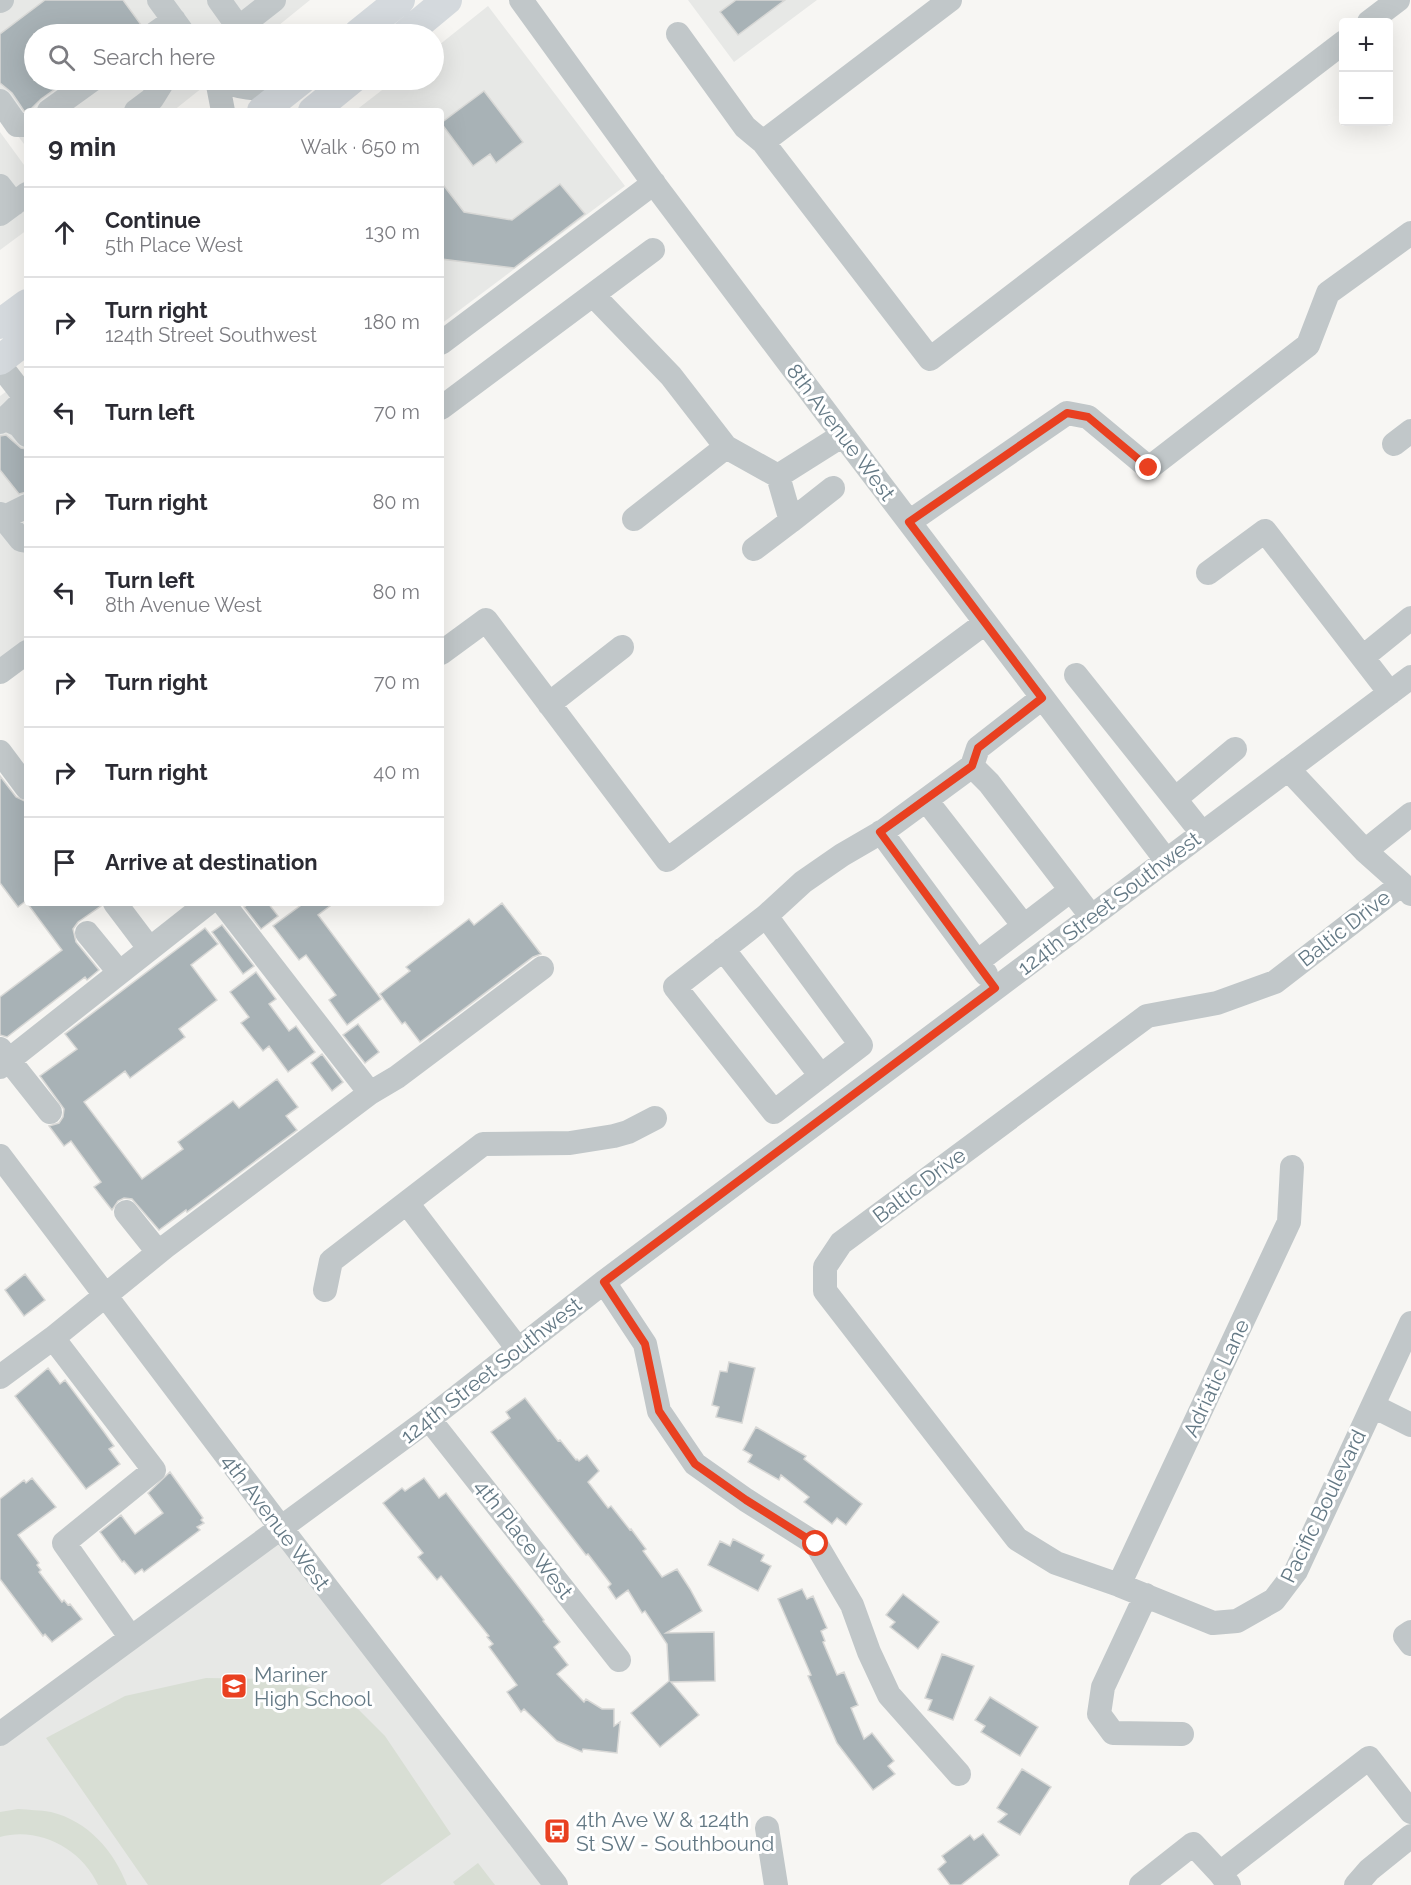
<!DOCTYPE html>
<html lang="en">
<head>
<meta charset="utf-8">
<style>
  body { margin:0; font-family:Raleway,sans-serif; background:#f7f7f7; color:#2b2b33 }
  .controls { position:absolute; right:18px; top:18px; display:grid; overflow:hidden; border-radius:6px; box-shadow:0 6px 24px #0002 }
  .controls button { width:54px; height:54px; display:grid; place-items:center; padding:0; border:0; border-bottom:2px solid #e1e1e2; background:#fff; color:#2b2b33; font:30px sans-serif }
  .stop { position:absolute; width:18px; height:18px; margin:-14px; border:4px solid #e94020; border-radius:50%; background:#fff }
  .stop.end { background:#e94020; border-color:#fff; box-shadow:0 2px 6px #0008 }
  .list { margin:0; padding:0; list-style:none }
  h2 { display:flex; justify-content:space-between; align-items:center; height:78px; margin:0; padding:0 24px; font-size:26px }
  h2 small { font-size:20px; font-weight:400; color:#7c7c81 }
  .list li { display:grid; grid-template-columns:39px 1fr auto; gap:18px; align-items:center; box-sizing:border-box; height:90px; padding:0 24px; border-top:2px solid #e1e1e2 }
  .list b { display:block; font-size:22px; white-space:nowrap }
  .list p { margin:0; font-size:20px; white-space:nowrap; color:#7c7c81 }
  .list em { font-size:20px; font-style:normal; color:#7c7c81 }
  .icon { flex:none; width:33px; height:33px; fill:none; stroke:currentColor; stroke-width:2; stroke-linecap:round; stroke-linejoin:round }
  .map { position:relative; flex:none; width:1411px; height:1885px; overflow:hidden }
  .search { position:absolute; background:#fff; box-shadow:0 6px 24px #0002; left:24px; top:24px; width:420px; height:66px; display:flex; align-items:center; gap:15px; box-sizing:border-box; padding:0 21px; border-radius:33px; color:#7c7c81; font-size:22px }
  .panel { position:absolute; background:#fff; box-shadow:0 6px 24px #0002; left:24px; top:108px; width:420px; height:798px; border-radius:6px }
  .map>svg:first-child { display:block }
  .built { fill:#e7e8e6 }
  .pitch { fill:#d8ded4 }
  .building { fill:#a8b2b6; stroke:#d8d8d6; stroke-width:1.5 }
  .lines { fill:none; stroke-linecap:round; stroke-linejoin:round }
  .minor { stroke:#c1c7c9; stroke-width:24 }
  .major { stroke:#d4d9dd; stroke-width:30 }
  .route { stroke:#e94020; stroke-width:8 }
  .labels { text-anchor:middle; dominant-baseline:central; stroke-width:6; stroke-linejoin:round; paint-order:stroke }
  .street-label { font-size:21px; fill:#647985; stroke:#fff }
  .poi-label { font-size:21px; fill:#647985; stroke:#fff; text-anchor:start }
</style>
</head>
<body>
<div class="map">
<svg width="1411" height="1885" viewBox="0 0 1411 1885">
  <rect width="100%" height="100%" fill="#f7f6f3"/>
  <path class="built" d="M 0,0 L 310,0 L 268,34 L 34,34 L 34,80 L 212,80 L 173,111 L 27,111 L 27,148 L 0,112 Z
    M 688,0 L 817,0 L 734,62 Z
    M 488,6 L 625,186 L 441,324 L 441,111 L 355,111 L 395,80 L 434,80 L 434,49 Z
    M 0,132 L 27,169 L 27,230 L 0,250 Z
    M 7,391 L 27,418 L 27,649 L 0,669 L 0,396 Z
    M 281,1528 L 556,1885 L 0,1885 L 0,1734 Z"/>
  <path class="pitch" d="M 206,1678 L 282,1679 L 347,1698 L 385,1736 L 451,1834 L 380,1885 L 148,1885 L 46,1738 L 125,1696 Z
    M 18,1809 C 29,1810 40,1810 51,1812 C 88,1821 114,1851 127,1885 L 98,1885 C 82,1849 39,1826 0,1837 L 0,1812 Z
    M 478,1863 L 495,1885 L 455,1885 L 453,1882 Z"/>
  <path class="building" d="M 45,0 L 123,0 L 142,26 L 140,31 L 136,34 L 34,34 L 34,80 L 68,80 L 41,99 L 29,111 L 24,111 L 12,93 L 0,83 L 0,34 Z
    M 736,0 L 785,0 L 738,35 L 720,12 Z
    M 484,91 L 523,142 L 496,163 L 490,154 L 473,166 L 441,123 Z
    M 441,182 L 464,212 L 512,220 L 560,184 L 585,214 L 514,268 L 441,259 Z
    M 6,435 L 21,448 L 27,449 L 27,492 L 19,494 L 0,470 L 0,436 Z
    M 0,776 L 16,797 L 27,802 L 27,900 L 18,907 L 0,883 Z
    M 27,903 L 101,903 L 101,906 L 78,922 L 73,929 L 76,942 L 99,970 L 87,980 L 85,977 L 7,1037 L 0,1035 L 0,997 L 62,950 Z
    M 250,903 L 268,903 L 278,916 L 261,929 L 244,907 Z
    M 304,903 L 334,903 L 318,915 L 381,999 L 347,1025 L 329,1000 L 336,995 L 306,955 L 299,960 L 273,926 Z
    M 502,903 L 541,954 L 533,957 L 420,1042 L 405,1022 L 402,1024 L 380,994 L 410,971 L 406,967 L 469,919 L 474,925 Z
    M 222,925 L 254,966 L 243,974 L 212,932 Z
    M 205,928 L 218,944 L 191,965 L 217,1000 L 179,1029 L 185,1037 L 130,1078 L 125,1071 L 84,1102 L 142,1179 L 183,1149 L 178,1142 L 233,1101 L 239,1108 L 277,1079 L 298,1107 L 286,1116 L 297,1130 L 187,1212 L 186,1210 L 159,1230 L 132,1199 L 124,1198 L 118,1201 L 112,1210 L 94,1187 L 101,1182 L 71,1141 L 64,1146 L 49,1126 L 59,1123 L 63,1117 L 64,1109 L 40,1076 L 77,1049 L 65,1034 Z
    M 256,972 L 276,999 L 269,1004 L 289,1031 L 296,1026 L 315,1052 L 288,1072 L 269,1046 L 263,1051 L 241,1023 L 249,1017 L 230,992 Z
    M 358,1024 L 379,1052 L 365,1063 L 343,1035 Z
    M 322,1054 L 343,1082 L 332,1091 L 311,1063 Z
    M 25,1274 L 45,1300 L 24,1316 L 5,1290 Z
    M 729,1362 L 755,1368 L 742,1423 L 716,1417 L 719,1407 L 712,1405 L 720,1371 L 727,1372 Z
    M 48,1368 L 60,1384 L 65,1380 L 104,1432 L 114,1446 L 109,1449 L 120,1464 L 86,1489 L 15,1396 Z
    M 525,1398 L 558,1441 L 560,1440 L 576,1460 L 577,1459 L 579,1461 L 587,1455 L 599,1471 L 588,1482 L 608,1508 L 611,1506 L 630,1530 L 631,1529 L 646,1549 L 643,1551 L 662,1577 L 677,1569 L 690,1589 L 702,1611 L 666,1633 L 714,1632 L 715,1681 L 671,1682 L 699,1715 L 660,1747 L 631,1713 L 669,1681 L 667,1644 L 645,1611 L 642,1613 L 628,1590 L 616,1599 L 608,1587 L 611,1584 L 588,1554 L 586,1555 L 491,1432 L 510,1418 L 506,1412 Z
    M 756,1427 L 806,1456 L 804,1459 L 862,1504 L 846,1525 L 837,1518 L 832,1524 L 804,1502 L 809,1497 L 781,1475 L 779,1480 L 748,1462 L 752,1455 L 743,1450 Z
    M 170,1472 L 203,1518 L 201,1520 L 204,1523 L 197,1527 L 200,1530 L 144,1572 L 142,1569 L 135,1574 L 124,1561 L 122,1562 L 100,1532 L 121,1515 L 135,1534 L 163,1513 L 148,1493 Z
    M 32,1478 L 56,1507 L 18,1535 L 39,1563 L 37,1565 L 41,1570 L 39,1572 L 62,1602 L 64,1600 L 68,1605 L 70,1604 L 82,1619 L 52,1642 L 45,1634 L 43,1636 L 0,1579 L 0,1499 L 24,1480 L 26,1483 Z
    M 424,1478 L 439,1498 L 446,1493 L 544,1620 L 543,1621 L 560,1642 L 554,1647 L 568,1665 L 557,1674 L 584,1702 L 586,1699 L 602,1709 L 614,1709 L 614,1726 L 620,1722 L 617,1753 L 583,1749 L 582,1752 L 557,1741 L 524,1709 L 521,1712 L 507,1692 L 517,1685 L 489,1647 L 493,1644 L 487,1637 L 489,1636 L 441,1576 L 437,1580 L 418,1557 L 423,1553 L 383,1503 L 402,1488 L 405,1491 Z
    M 733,1539 L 764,1555 L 761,1561 L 771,1566 L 758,1591 L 708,1565 L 720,1541 L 730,1546 Z
    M 802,1589 L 807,1599 L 813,1596 L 827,1628 L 821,1631 L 825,1641 L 823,1642 L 837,1675 L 844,1672 L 858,1705 L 851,1708 L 864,1739 L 872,1733 L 894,1761 L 888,1766 L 895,1774 L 873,1790 L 837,1743 L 808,1676 L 811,1675 L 778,1599 Z
    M 903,1594 L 939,1622 L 918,1649 L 890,1627 L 895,1622 L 886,1615 Z
    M 942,1654 L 974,1666 L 953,1720 L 928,1710 L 932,1700 L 925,1698 Z
    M 990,1697 L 1038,1727 L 1020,1756 L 981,1732 L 985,1726 L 975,1720 Z
    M 1022,1769 L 1051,1787 L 1020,1835 L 998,1822 L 1007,1814 L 997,1808 Z
    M 983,1834 L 999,1855 L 961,1885 L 950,1885 L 938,1869 L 946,1862 L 942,1856 L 970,1835 L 974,1840 Z"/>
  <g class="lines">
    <path class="minor" d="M 159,0 L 184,34
      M 219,0 L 239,28
      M 521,0 L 652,181 L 843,435 L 1166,860
      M 0,1 L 2,0
      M 1369,22 L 1398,0
      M 154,34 L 174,20
      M 231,34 L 274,0
      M 678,34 L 745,127 L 763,142 L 930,359 L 1344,42
      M 217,80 L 223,111
      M 218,80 C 248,90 263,91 294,85
      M 0,101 L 17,125 L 27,125
      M 49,111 L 92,80
      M 136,111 L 152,99 L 162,83 L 161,80
      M 763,142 L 950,0
      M 0,186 L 14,204
      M 0,214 L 27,194
      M 593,295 L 671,376 L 726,447 L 778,476 L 843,435
      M 441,343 L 654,183
      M 0,365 L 27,400
      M 441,408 L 653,250
      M 6,419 L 19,425 L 27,435
      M 0,422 C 10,416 16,406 26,399
      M 1394,444 L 1411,431
      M 778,476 L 791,521 L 833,488
      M 0,514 L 21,540 L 27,541
      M 3,518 L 27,506
      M 634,519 L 726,447
      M 909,522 L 1067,413 L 1088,417 L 1149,468 L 1308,345 L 1328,293 L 1411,233
      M 754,549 L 791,521
      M 1208,573 L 1265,531 L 1390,693
      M 441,653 L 486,620 L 667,860 L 985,623
      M 1363,657 L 1411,618
      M 0,672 L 27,652
      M 1076,675 L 1202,833
      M 549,704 L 622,647
      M 0,752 L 27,788
      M 972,766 L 978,748 L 1042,698
      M 1288,769 L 1365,851 L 1402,884 L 1411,894
      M 1175,799 L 1235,749
      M 926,800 L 1024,926
      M 881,832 L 977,962
      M 1365,851 L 1411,814
      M 1402,884 L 1275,982 L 1217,1003 L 1147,1016 L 841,1243 L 825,1267 L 825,1291 L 1017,1539 L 1056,1563 L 1119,1585 L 1213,1623 L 1237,1621 L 1274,1600 L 1296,1571 L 1411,1323
      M 115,903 L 149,948
      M 223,903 L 370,1093
      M 766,916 L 861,1045 L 774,1112 L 675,987 L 766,916 L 803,882 L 842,855 L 885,830 L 972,766 L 989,783 L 1091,916
      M 87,933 L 119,972
      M 723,949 L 821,1076
      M 986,974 L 977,962 L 1071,890
      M 0,1049 L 50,1112
      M 0,1067 L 208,903
      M 0,1156 L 281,1528 L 556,1885
      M 407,1203 L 518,1349
      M 126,1212 L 158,1252
      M 604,1282 L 645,1344 L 659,1411 L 695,1464 L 746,1500 L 816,1544 L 852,1605 L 869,1652 L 889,1695 L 959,1774
      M 325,1290 L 331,1261 L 483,1144 L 570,1143 L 614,1136 L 628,1132 L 655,1118
      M 53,1338 L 165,1247 L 370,1093 L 397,1077 L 542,968
      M 0,1377 L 53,1338 L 154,1470 L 64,1543 L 131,1638
      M 1373,1406 L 1411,1425
      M 429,1419 L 619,1660
      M 1119,1585 L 1289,1222 L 1292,1167
      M 1146,1595 L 1103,1687 L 1099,1714 L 1113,1733 L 1182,1734
      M 1411,1632 L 1405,1636 L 1411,1644
      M 0,1734 L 429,1419 L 604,1282 L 1411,677
      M 767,1828 L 776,1885
      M 1141,1885 L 1193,1844 L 1220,1873
      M 1229,1885 L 1220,1873 L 1369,1758 L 1411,1812
      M 1356,1885 L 1369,1870 L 1411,1836"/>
    <path class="major" d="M 358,34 L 400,0
      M 406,34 L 447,0
      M 262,111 L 301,80
      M 313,111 L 351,80
      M 0,324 L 27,304
      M 0,360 L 27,339"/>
  </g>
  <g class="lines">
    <path class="route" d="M 816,1544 L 746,1500 L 695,1464 L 659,1411 L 645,1344 L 604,1282 L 995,988 L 880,832 L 972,766 L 978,748 L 1042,698 L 909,522 L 1067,413 L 1088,417 L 1149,468"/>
  </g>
  <defs>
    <symbol id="school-square" viewBox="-11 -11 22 22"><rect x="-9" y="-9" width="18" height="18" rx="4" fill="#e94020" stroke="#fff"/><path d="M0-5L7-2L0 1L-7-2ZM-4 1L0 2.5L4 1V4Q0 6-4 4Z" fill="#fff"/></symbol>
    <symbol id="bus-square" viewBox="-11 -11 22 22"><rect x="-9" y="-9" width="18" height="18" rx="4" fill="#e94020" stroke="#fff"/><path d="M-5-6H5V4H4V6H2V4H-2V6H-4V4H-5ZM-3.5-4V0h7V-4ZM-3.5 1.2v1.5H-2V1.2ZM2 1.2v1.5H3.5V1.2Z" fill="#fff"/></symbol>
  </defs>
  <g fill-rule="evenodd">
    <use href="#school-square" x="219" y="1671" width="30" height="30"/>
    <use href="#bus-square" x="542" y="1816" width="30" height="30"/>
  </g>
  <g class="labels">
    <g class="street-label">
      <text transform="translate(841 432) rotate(53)">8th Avenue West</text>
      <text transform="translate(1109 903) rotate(-37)">124th Street Southwest</text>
      <text transform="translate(1344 928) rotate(-38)">Baltic Drive</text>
      <text transform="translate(919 1185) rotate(-37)">Baltic Drive</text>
      <text transform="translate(491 1370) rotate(-38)">124th Street Southwest</text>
      <text transform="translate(1216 1378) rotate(-65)">Adriatic Lane</text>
      <text transform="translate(1323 1506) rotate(-64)">Pacific Boulevard</text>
      <text transform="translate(276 1522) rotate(53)">4th Avenue West</text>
      <text transform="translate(524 1539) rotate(52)">4th Place West</text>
    </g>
    <g class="poi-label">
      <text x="254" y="1674">Mariner<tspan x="254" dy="24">High School</tspan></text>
      <text x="576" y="1819">4th Ave W &amp; 124th<tspan x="576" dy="24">St SW - Southbound</tspan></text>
    </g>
  </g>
</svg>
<div class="controls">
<button>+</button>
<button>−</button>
</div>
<div class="stop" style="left:816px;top:1544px"></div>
<div class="stop end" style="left:1149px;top:468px"></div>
<div class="search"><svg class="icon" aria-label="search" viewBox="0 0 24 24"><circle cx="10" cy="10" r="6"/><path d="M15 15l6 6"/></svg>Search here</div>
<section class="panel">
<h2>9 min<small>Walk · 650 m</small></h2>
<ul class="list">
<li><svg class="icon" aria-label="ahead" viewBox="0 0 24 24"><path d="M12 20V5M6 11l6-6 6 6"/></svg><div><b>Continue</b><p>5th Place West</p></div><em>130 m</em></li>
<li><svg class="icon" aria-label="right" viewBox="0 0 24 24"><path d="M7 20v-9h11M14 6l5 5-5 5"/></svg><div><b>Turn right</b><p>124th Street Southwest</p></div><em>180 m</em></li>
<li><svg class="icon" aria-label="left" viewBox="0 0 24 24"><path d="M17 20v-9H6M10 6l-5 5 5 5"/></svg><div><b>Turn left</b></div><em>70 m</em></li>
<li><svg class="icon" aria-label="right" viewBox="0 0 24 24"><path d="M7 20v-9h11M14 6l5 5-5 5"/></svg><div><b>Turn right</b></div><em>80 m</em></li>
<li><svg class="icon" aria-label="left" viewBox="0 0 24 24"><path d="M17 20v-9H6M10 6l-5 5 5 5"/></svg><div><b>Turn left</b><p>8th Avenue West</p></div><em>80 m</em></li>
<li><svg class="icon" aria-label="right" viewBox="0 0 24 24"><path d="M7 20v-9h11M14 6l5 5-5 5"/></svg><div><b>Turn right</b></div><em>70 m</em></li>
<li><svg class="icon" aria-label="right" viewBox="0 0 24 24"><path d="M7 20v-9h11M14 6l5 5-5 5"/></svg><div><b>Turn right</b></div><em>40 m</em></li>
<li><svg class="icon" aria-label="arrive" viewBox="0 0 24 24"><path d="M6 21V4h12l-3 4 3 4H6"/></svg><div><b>Arrive at destination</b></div></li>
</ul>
</section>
</div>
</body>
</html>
